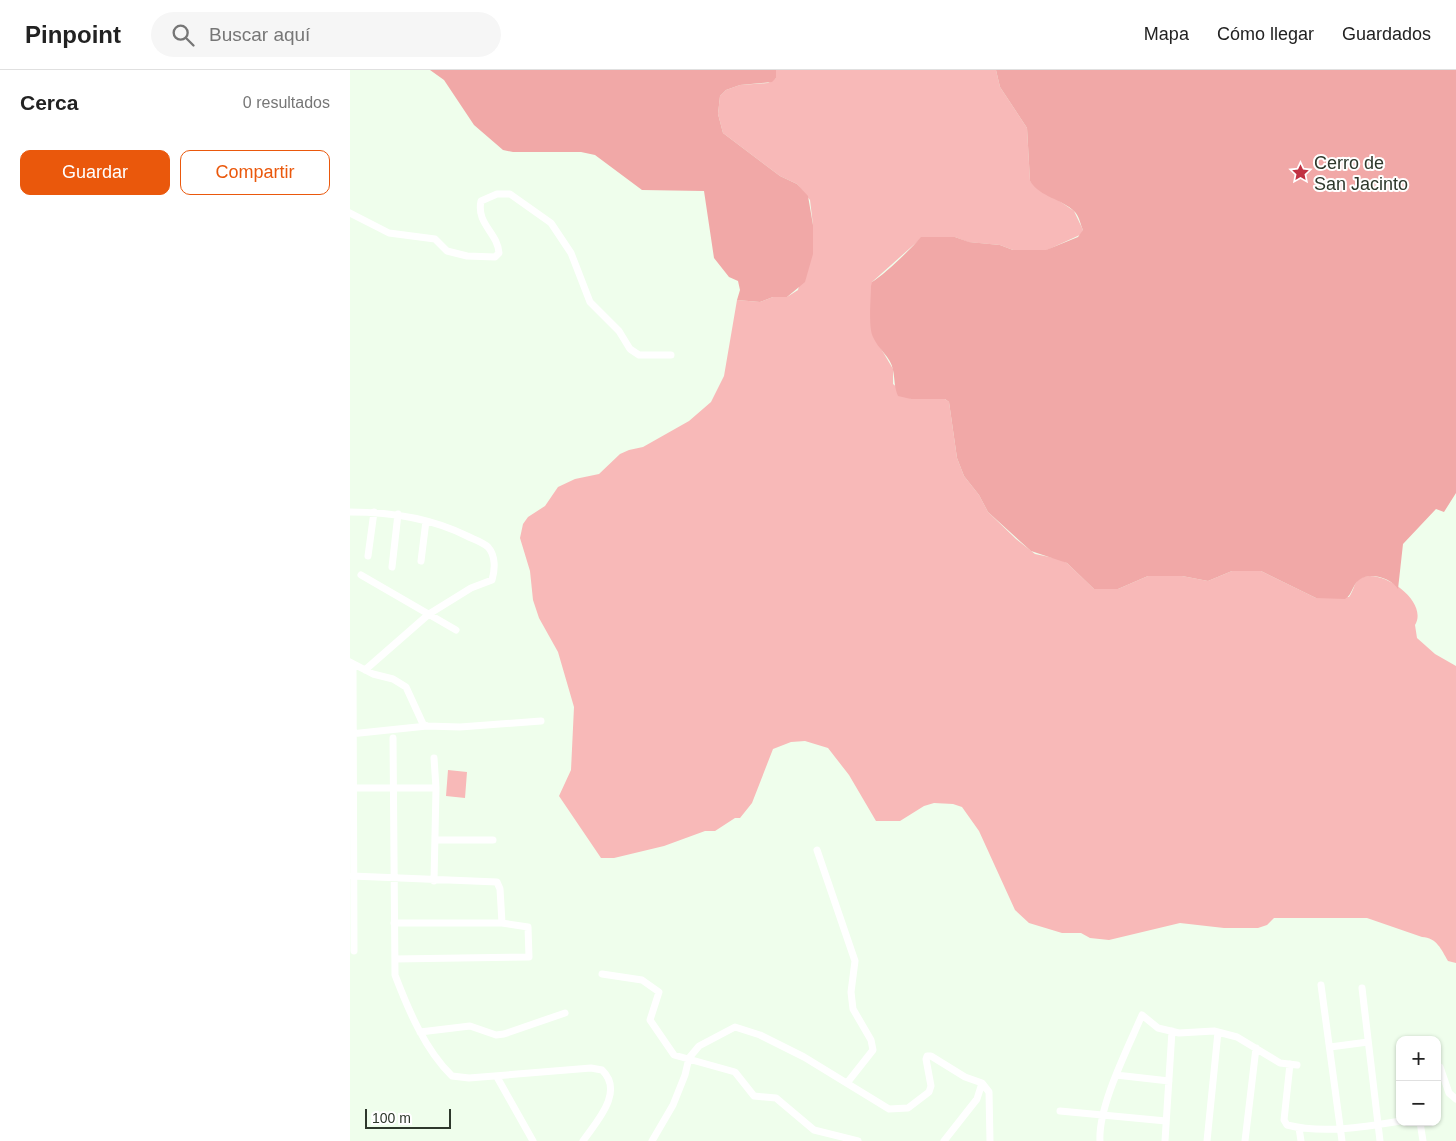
<!DOCTYPE html>
<html lang="es">
<head>
<meta charset="utf-8">
<style>
  body { margin:0; font-family:Helvetica,sans-serif; background:#f6f6f6; color:#222 }
  .controls { position:absolute; right:15px; bottom:15px; display:grid; overflow:hidden; border-radius:10px; box-shadow:0 1px 4px #0004 }
  .controls button { width:45px; height:45px; display:grid; place-items:center; padding:0; border:0; border-bottom:1px solid #e0e0e0; background:#fff; color:#222; font:25px sans-serif }
  .scale { position:absolute; left:15px; bottom:12px; width:86px; box-sizing:border-box; padding-left:5px; border:2px solid #2e382c; border-top:0; font-size:14px; line-height:18px; white-space:nowrap; color:#2e382c; -webkit-text-stroke:4px #fff; paint-order:stroke }
  .list { margin:0; padding:0; list-style:none }
  h2 { display:flex; justify-content:space-between; align-items:center; height:65px; margin:0; padding:0 20px; font-size:21px }
  h2 small { font-size:16px; font-weight:400; color:#767676 }
  .actions { display:flex; gap:10px; padding:15px 20px }
  .actions a { flex:1; padding:11px 0; border:1px solid #ea580c; border-radius:10px; text-align:center; font-size:18px; color:#ea580c }
  .actions .main { background:#ea580c; color:#fff }
  .icon { flex:none; width:28px; height:28px; fill:none; stroke:currentColor; stroke-width:2; stroke-linecap:round; stroke-linejoin:round }
  .map { position:relative; flex:none; width:1106px; height:1071px; overflow:hidden }
  header { display:flex; align-items:center; gap:30px; box-sizing:border-box; height:70px; padding:0 25px; background:#fff; border-bottom:1px solid #e0e0e0 }
  header strong { font-size:24px }
  nav { display:flex; gap:28px; margin-inline-start:auto; font-size:18px }
  .search { width:350px; height:45px; background:#f6f6f6; display:flex; align-items:center; gap:12px; box-sizing:border-box; padding:0 18px; border-radius:28px; color:#767676; font-size:19px }
  main { display:flex }
  aside { flex:1; background:#fff }
  .map>svg:first-child { display:block }
  .green { fill:#f8b9b8 }
  .forest { fill:#f1a8a7 }
  .lines { fill:none; stroke-linecap:round; stroke-linejoin:round }
  .street { stroke:#fff; stroke-width:7 }
  .labels { text-anchor:middle; dominant-baseline:central; stroke-width:4; stroke-linejoin:round; paint-order:stroke }
  .poi-label { font-size:18px; fill:#2e382c; stroke:#fff; text-anchor:start }
</style>
</head>
<body>
<header>
<strong>Pinpoint</strong>
<div class="search"><svg class="icon" aria-label="search" viewBox="0 0 24 24"><circle cx="10" cy="10" r="6"/><path d="M15 15l6 6"/></svg>Buscar aquí</div>
<nav><a>Mapa</a><a>Cómo llegar</a><a>Guardados</a></nav>
</header>
<main>
<aside>
<h2>Cerca<small>0 resultados</small></h2>
<ul class="list">
</ul>
<div class="actions"><a class="main">Guardar</a><a>Compartir</a></div>
</aside>
<div class="map">
<svg width="1106" height="1071" viewBox="0 0 1106 1071">
  <rect width="100%" height="100%" fill="#effeec"/>
  <path class="green" d="M 426,0 L 646,0 L 650,17 L 677,58 L 680,111 L 724,141 L 733,160 L 732,164 L 697,180 L 663,180 L 650,175 L 618,172 L 605,167 L 568,171 L 522,212 L 530,277 L 543,299 L 543,314 L 561,329 L 595,329 L 599,332 L 607,388 L 614,406 L 629,425 L 638,442 L 666,469 L 685,484 L 709,489 L 717,493 L 744,519 L 768,519 L 798,506 L 832,506 L 858,511 L 882,501 L 911,501 L 966,528 L 999,527 C 1003,522 1004,514 1008,510 C 1026,494 1080,530 1065,555 L 1067,568 L 1085,584 L 1106,596 L 1106,893 L 1098,891 C 1091,879 1087,868 1072,867 L 1017,848 L 924,848 L 917,855 L 908,858 L 874,858 L 830,853 L 759,870 L 740,868 L 731,863 L 712,863 L 679,853 L 665,840 L 629,761 L 612,737 L 603,734 L 584,733 L 574,736 L 550,751 L 526,751 L 499,705 L 478,678 L 455,671 L 441,672 L 423,679 L 402,733 L 390,748 L 385,748 L 365,761 L 355,761 L 314,776 L 264,788 L 251,788 L 209,726 L 221,700 L 224,637 L 208,582 L 189,548 L 183,530 L 180,501 L 170,468 L 173,454 L 178,447 L 195,436 L 208,417 L 225,409 L 249,404 L 270,384 L 279,380 L 293,377 L 339,351 L 361,332 L 374,306 L 387,230 L 410,232 L 423,227 L 437,227 L 448,220 L 463,155 L 460,130 L 447,114 L 430,106 L 373,63 L 368,44 L 370,26 L 376,20 L 390,15 L 418,13 L 426,8 Z
    M 98,700 L 117,702 L 115,728 L 96,726 Z"/>
  <path class="forest" d="M 80,0 L 426,0 L 426,8 L 422,12 L 390,15 L 376,20 L 370,26 L 368,44 L 373,63 L 430,106 L 447,114 L 458,126 L 463,155 L 463,184 L 455,212 L 437,227 L 423,227 L 410,232 L 387,230 L 390,220 L 388,211 L 379,207 L 364,188 L 354,121 L 292,120 L 245,85 L 231,82 L 163,82 L 153,80 L 124,55 L 94,10 Z
    M 646,0 L 1106,0 L 1106,423 L 1094,442 L 1086,439 L 1053,474 L 1048,519 C 1042,508 1019,501 1009,510 C 1002,515 1003,524 995,529 L 966,528 L 911,501 L 882,501 L 858,511 L 832,506 L 798,506 L 768,519 L 744,519 L 717,493 L 681,481 L 638,442 L 629,425 L 614,406 L 607,388 L 599,332 L 595,329 L 561,329 L 548,326 C 544,317 545,310 543,300 C 541,287 528,279 523,267 C 518,257 521,229 521,216 L 522,212 C 534,205 562,178 571,167 L 605,167 L 619,172 L 650,175 L 663,180 L 696,180 L 728,167 L 733,160 C 730,154 730,148 725,142 C 711,128 691,128 680,111 L 677,58 L 650,17 Z"/>
  <g class="lines">
    <path class="street" d="M 0,143 L 39,163 L 85,169 L 97,181 L 117,186 L 145,187 L 149,183 C 148,163 126,154 131,131 L 147,124 L 160,124 L 201,153 L 221,183 L 240,232 L 269,261 L 280,279 L 289,285 L 321,285
      M 0,442 C 41,442 81,448 117,466 C 123,469 133,472 138,477 C 146,486 145,500 142,510 L 121,518 L 79,544 L 15,600
      M 18,486 L 24,442
      M 71,491 L 76,451
      M 42,497 L 48,444
      M 11,505 L 106,560
      M 0,592 L 23,604 L 43,609 L 56,617 L 73,654 L 77,656
      M 3,594 L 4,881
      M 0,664 L 77,656 L 110,657 L 191,651
      M 43,668 L 45,905 C 58,939 75,980 102,1006 L 119,1008 L 241,998 L 252,1000 C 275,1022 246,1052 233,1071
      M 0,718 L 86,718
      M 85,770 L 143,770
      M 467,780 L 505,891 L 501,922 L 503,939 L 521,970 L 523,980 L 497,1013
      M 2,806 L 147,812 L 150,819 L 152,853
      M 84,811 L 86,718 L 84,688
      M 44,853 L 152,853 L 178,857 L 179,887 L 45,889
      M 252,904 L 292,910 L 309,922 L 300,950 L 324,985 L 385,1002 L 404,1026 L 426,1028 L 464,1060 L 508,1071
      M 971,915 L 992,1071
      M 1012,918 L 1030,1071
      M 70,962 L 120,956 L 146,965 L 154,964 L 215,943
      M 980,977 L 1018,972
      M 940,994 L 934,1050 L 937,1055 C 973,1064 1014,1057 1050,1051
      M 1090,997 L 1099,1023 L 1106,1029
      M 766,1005 L 819,1011
      M 147,1007 L 183,1071
      M 710,1041 L 816,1051
      M 1070,1052 L 1073,1071
      M 949,1058 L 951,1071
      M 302,1071 L 323,1035 L 335,1005 L 339,988 L 349,976 L 385,957 L 410,965 L 454,987 L 539,1039 L 558,1038 L 579,1022 L 581,1016 L 576,989 L 577,986 L 581,986 L 615,1007 L 632,1013 L 639,1022 L 640,1071
      M 594,1071 L 627,1029 L 632,1013
      M 750,1071 C 748,1036 778,978 792,945 L 808,958 L 829,963 L 864,961 L 887,967 L 930,993 L 947,995
      M 815,1071 L 822,961
      M 857,1071 L 868,962
      M 895,1071 L 906,978"/>
  </g>
  <defs>
    <symbol id="sight-bare" viewBox="-9 -9 18 18"><path d="M0-6L1.8-2.2L6-1.7L2.9 1.2L3.7 5.4L0 3.3L-3.7 5.4L-2.9 1.2L-6-1.7L-1.8-2.2Z" fill="#c13142" stroke="#fff" stroke-width="2.5" paint-order="stroke"/></symbol>
  </defs>
  <g fill-rule="evenodd">
    <use href="#sight-bare" x="938" y="90" width="25" height="25"/>
  </g>
  <g class="labels">
    <g class="poi-label">
      <text x="964" y="93">Cerro de<tspan x="964" dy="21">San Jacinto</tspan></text>
    </g>
  </g>
</svg>
<div class="controls">
<button>+</button>
<button>−</button>
</div>
<div class="scale">100 m</div>
</div>
</main>
</body>
</html>
